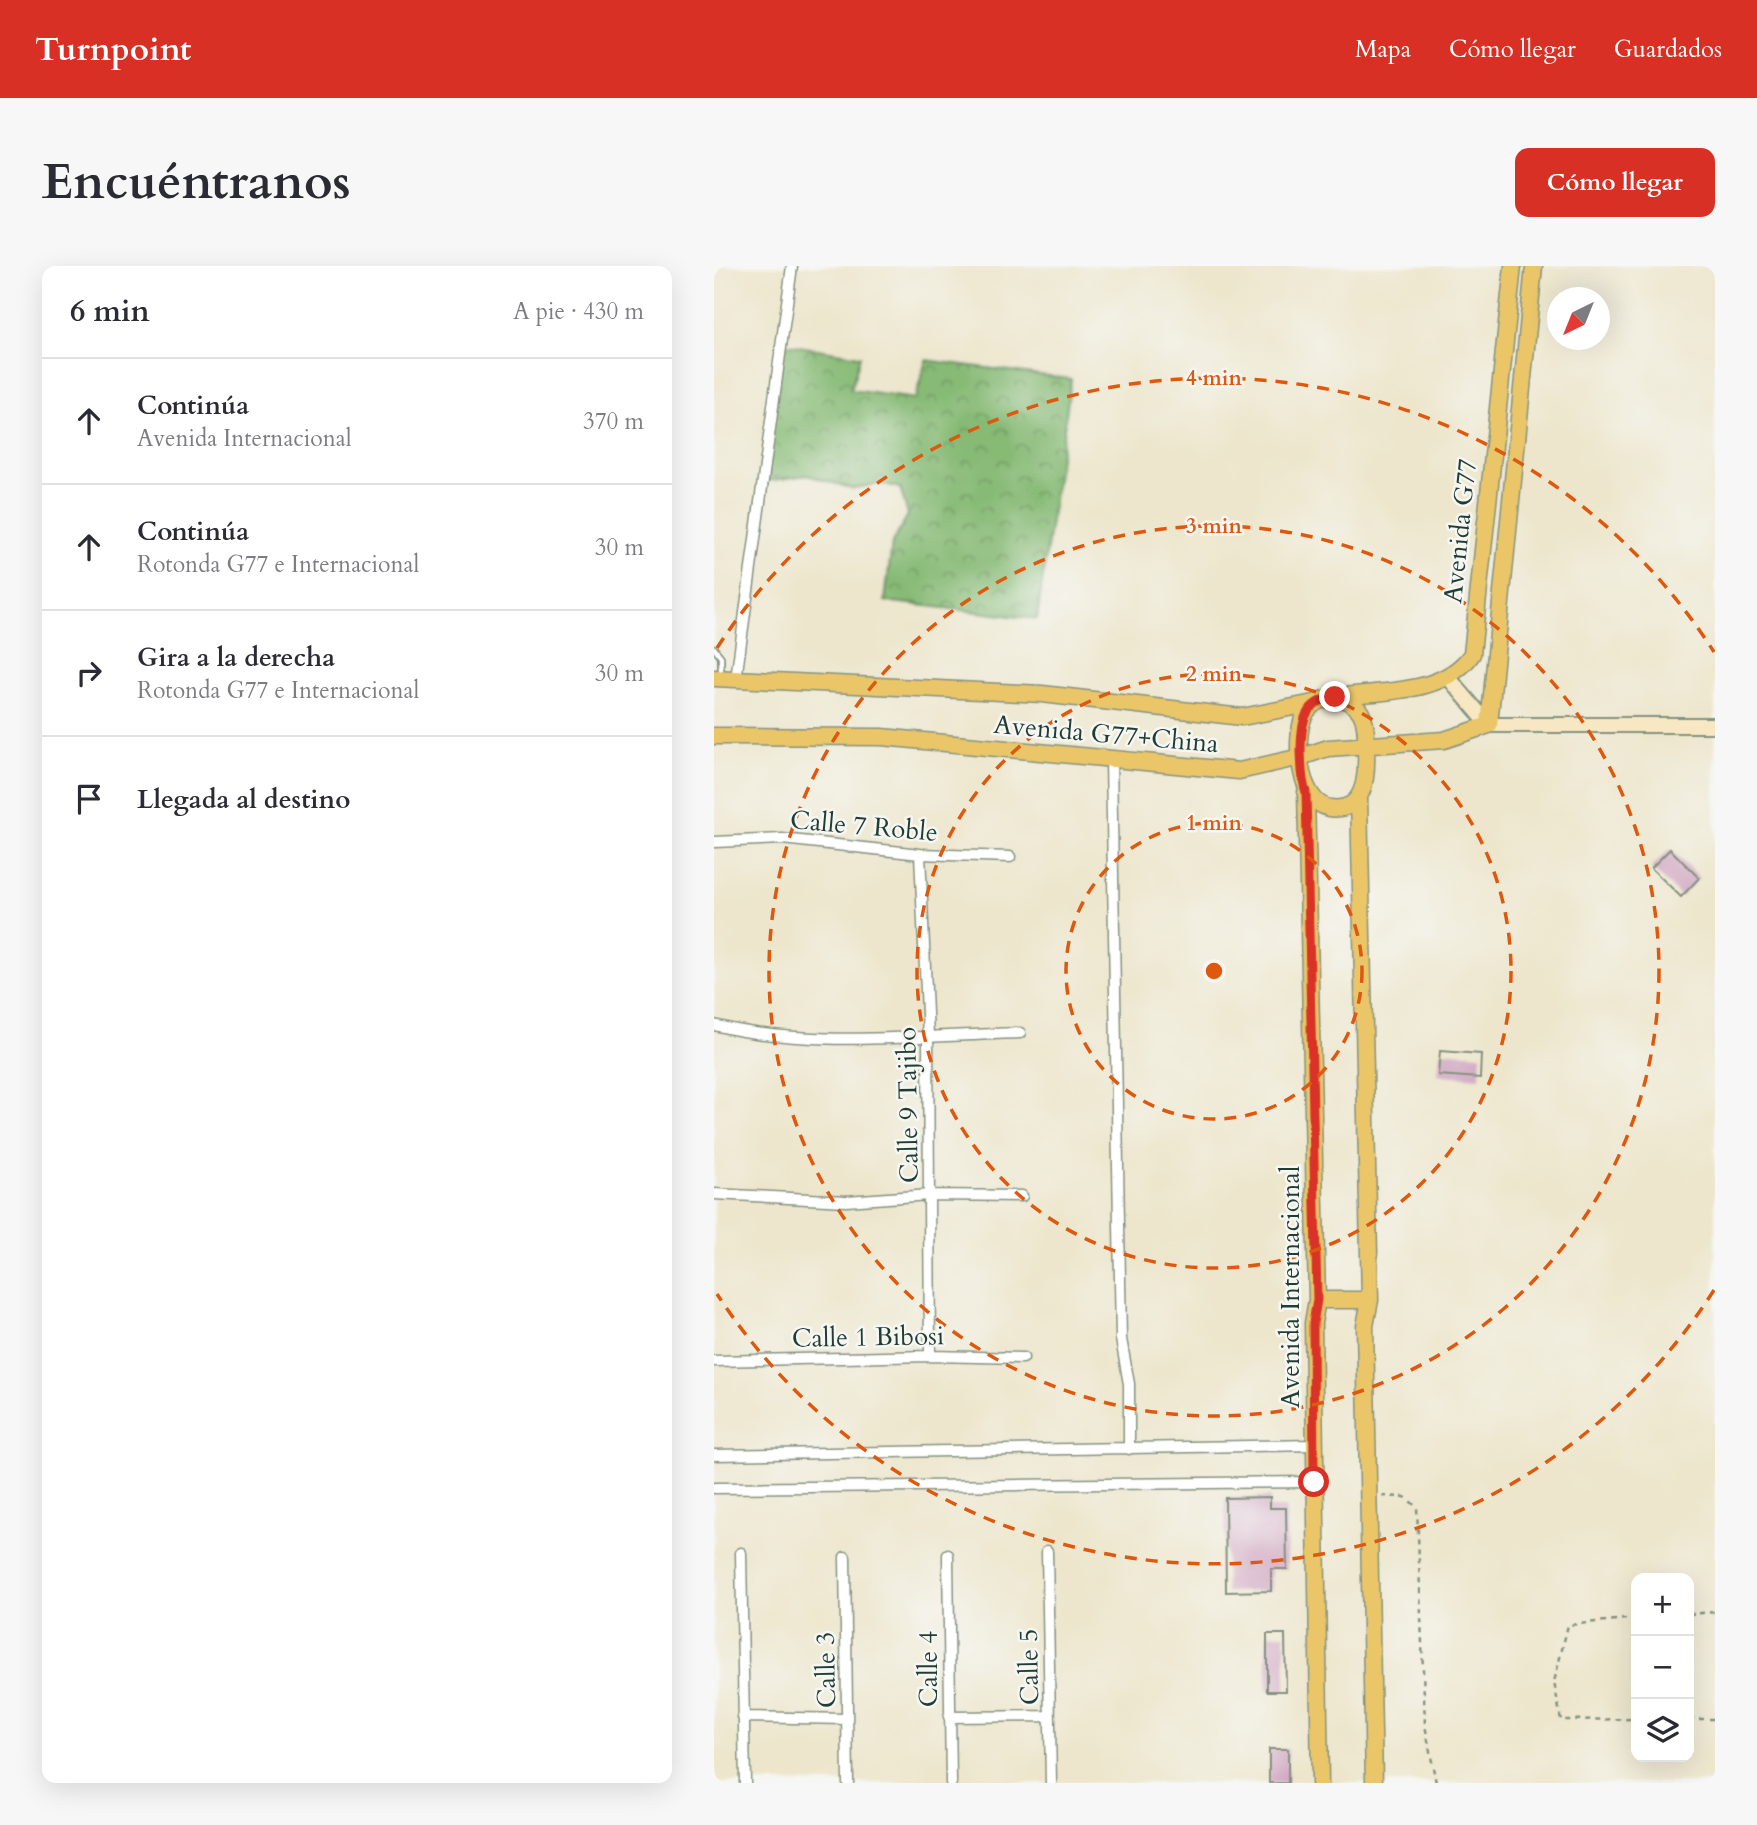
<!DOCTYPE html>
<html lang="es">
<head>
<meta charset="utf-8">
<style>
  body { margin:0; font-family:Cardo,serif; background:#f7f7f7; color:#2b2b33 }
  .controls { position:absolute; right:21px; bottom:21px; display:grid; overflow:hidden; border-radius:14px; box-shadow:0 7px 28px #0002 }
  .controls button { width:63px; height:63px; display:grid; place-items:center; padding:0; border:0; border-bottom:2px solid #e1e1e2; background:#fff; color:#2b2b33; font:35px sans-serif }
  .compass { position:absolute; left:833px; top:21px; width:63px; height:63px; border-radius:50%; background:#fff; box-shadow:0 7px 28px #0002; rotate:223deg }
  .stop { position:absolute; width:21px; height:21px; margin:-16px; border:5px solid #d93025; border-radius:50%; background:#fff }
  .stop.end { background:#d93025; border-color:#fff; box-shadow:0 2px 7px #0008 }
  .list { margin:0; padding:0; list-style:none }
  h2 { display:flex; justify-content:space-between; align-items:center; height:91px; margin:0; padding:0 28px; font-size:30px }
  h2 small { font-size:23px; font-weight:400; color:#7c7c81 }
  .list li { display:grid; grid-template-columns:46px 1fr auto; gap:21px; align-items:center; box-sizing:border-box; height:126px; padding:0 28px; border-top:2px solid #e1e1e2 }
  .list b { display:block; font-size:26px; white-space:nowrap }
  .list p { margin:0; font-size:23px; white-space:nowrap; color:#7c7c81 }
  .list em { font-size:23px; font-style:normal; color:#7c7c81 }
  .icon { flex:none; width:38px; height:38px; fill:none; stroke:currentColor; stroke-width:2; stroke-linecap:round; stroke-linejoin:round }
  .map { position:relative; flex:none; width:1001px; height:1517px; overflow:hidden; border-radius:14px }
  header { display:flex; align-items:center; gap:42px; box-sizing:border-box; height:98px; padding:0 35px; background:#d93025; color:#fff }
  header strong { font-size:33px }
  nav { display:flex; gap:38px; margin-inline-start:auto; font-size:24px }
  .intro { display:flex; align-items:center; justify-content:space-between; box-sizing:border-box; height:168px; padding:0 42px }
  h1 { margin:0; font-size:49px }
  .button { padding:18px 32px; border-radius:14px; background:#d93025; color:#fff; font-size:24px; font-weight:700 }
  main { display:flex; gap:42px; padding:0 42px }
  aside { flex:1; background:#fff; border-radius:14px; box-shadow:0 7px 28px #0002 }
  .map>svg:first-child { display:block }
  .forest { fill:url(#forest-crowns); stroke:#527c54; stroke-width:2 }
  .building { fill:#d0a7c2 }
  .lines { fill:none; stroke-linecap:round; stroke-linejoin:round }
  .lane-casing { stroke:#869280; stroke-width:8 }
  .street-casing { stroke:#869280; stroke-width:13 }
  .secondary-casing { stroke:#869280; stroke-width:18 }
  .primary-casing { stroke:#869280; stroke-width:19 }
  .path { stroke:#869280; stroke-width:2.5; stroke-dasharray:5 5; stroke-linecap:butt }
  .lane { stroke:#fff; stroke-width:4.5 }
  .street { stroke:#fff; stroke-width:10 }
  .secondary { stroke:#f7e8c3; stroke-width:14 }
  .primary { stroke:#eac669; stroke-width:16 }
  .route { stroke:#d93025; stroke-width:9 }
  .ring { fill:none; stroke:#de580e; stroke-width:3.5; stroke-dasharray:12 9 }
  .labels { text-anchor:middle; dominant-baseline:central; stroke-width:5; stroke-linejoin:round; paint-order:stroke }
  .street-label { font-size:26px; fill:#1f3d34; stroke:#f6f6f2 }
  .centre { fill:#de580e; stroke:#f6f6f2; stroke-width:3.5 }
  .ring-label { font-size:21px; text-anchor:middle; font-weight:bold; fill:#de580e; stroke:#f6f6f2; stroke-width:5; stroke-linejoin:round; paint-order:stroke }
</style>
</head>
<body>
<header>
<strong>Turnpoint</strong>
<nav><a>Mapa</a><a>Cómo llegar</a><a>Guardados</a></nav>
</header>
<div class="intro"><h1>Encuéntranos</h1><a class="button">Cómo llegar</a></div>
<main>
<aside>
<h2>6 min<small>A pie · 430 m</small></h2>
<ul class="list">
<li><svg class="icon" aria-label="ahead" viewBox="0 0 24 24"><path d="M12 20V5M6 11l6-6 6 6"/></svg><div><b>Continúa</b><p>Avenida Internacional</p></div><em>370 m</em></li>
<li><svg class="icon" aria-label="ahead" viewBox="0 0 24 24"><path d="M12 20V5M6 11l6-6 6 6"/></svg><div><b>Continúa</b><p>Rotonda G77 e Internacional</p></div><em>30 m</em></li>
<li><svg class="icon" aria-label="right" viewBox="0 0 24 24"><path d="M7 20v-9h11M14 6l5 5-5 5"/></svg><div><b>Gira a la derecha</b><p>Rotonda G77 e Internacional</p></div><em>30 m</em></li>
<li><svg class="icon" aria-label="arrive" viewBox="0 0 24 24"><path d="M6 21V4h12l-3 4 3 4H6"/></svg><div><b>Llegada al destino</b></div></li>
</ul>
</aside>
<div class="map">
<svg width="1001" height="1517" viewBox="0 0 1001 1517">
  <defs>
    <pattern id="forest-crowns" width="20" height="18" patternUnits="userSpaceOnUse" patternTransform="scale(1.75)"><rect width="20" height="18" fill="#86ba74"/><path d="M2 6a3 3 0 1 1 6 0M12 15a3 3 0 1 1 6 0" fill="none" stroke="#6d9860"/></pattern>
  </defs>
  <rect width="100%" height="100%" fill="#f6f6f2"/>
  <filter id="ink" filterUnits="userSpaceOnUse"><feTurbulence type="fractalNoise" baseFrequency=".0143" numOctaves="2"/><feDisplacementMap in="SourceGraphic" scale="14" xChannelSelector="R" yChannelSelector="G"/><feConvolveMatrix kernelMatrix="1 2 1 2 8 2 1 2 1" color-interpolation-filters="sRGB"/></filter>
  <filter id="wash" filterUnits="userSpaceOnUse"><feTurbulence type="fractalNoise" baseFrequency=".00686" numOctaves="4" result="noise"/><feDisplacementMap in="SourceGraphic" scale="28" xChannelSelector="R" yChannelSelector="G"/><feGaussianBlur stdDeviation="1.57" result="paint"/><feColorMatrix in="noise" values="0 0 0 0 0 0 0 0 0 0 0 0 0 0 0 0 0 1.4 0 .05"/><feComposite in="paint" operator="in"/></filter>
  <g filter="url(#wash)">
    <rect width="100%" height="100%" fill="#ede6cc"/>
    <path class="forest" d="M 67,77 L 146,90 L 137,124 L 201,133 L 212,94 L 357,113 L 323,353 L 171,335 L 178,277 L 194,249 L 186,222 L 166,217 L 139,223 L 93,209 L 47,216 Z"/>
    <g id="blocks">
      <path class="building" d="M 956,583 L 985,612 L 967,631 L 937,602 Z
        M 726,785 L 767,788 L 766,812 L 724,809 Z
        M 556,1231 L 556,1242 L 572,1242 L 573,1303 L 557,1303 L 557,1325 L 512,1326 L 511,1232 Z
        M 553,1368 L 571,1368 L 572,1425 L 553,1425 Z
        M 555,1483 L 574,1483 L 574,1517 L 555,1517 Z"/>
    </g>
  </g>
  <g filter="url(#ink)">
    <use href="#blocks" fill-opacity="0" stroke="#869280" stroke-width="2"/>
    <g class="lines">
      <defs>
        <path id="lane" d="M 0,382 L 7,391 L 7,410"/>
        <path id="street" d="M 22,413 L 78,0
          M 397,494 L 407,1073 L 415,1118 L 415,1183
          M 0,576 L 68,573 L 206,588 L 296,591
          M 206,588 L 214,770 L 216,1090
          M 0,759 C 89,782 212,770 306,767
          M 0,928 L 132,935 L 216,929 L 308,930
          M 0,1095 L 216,1090 L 309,1092
          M 0,1189 L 601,1179
          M 0,1222 L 600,1216
          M 333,1285 L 337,1517
          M 27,1287 L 31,1517
          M 234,1289 L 237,1517
          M 131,1291 L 134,1517
          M 29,1451 L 133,1453
          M 235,1451 L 336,1450"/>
        <path id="secondary" d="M 734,411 L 775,459 L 1001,459"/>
        <path id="primary" d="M 0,412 L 328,428 L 528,451 L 600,437
          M 621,431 C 667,424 729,430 758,388 L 799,0
          M 621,431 C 632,434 641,437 647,447 C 653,458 652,472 652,484 C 653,509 652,547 616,542 C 583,537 578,465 593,445 C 600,435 610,432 621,431 Z
          M 0,470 L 168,471 L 525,505 L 587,491 L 614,482 L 730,474 L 775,459 L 820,0
          M 592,526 L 603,1034 L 599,1057 L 606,1517
          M 645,531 L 656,1034 L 651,1060 L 660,1517
          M 603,1034 L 656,1034"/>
      </defs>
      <use href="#lane" class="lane-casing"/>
      <use href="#street" class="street-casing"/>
      <use href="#secondary" class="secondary-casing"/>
      <use href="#primary" class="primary-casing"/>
      <path class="path" d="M 668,1230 L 691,1231 L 703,1241 L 711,1459 L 722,1517
        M 975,1348 L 1001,1346
        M 922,1352 L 854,1359 L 840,1416 L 847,1454 L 922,1453
        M 975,1453 L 1001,1453"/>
      <use href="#lane" class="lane"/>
      <use href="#street" class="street"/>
      <use href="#secondary" class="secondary"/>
      <use href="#primary" class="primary"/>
    </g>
  </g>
  <g class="lines" filter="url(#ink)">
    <path class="route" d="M 600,1216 L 599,1057 L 603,1034 L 592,526 C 587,513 588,500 587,486 C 587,458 589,435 621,431"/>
  </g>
  <g class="ring">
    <circle cx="500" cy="705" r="148"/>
    <circle cx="500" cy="705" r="297"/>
    <circle cx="500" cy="705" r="445"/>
    <path d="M1000 1024A593 593 0 0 1 3 1028M3 382A593 593 0 0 1 1000 386"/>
  </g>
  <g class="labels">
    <g class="street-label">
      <text transform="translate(746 265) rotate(-84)">Avenida G77</text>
      <text transform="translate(392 468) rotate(5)">Avenida G77+China</text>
      <text transform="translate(150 560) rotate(5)">Calle 7 Roble</text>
      <text transform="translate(194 839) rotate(-91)">Calle 9 Tajibo</text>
      <text transform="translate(576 1021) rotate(-90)">Avenida Internacional</text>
      <text transform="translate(154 1071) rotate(-1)">Calle 1 Bibosi</text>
      <text transform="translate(315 1401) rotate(-91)">Calle 5</text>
      <text transform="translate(214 1403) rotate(-90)">Calle 4</text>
      <text transform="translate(112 1404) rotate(-91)">Calle 3</text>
    </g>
  </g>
  <circle cx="500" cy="705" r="10" class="centre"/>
  <g class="ring-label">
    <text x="500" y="119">4 min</text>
    <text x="500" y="267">3 min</text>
    <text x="500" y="415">2 min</text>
    <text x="500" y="564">1 min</text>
  </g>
</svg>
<div class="controls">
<button>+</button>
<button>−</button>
<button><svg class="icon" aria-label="layers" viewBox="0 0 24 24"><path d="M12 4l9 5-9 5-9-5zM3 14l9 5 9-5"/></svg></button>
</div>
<svg class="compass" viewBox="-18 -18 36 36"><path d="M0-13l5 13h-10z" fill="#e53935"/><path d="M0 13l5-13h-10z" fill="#7c7c81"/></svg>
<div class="stop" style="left:600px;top:1216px"></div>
<div class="stop end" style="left:621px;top:431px"></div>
</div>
</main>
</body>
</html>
